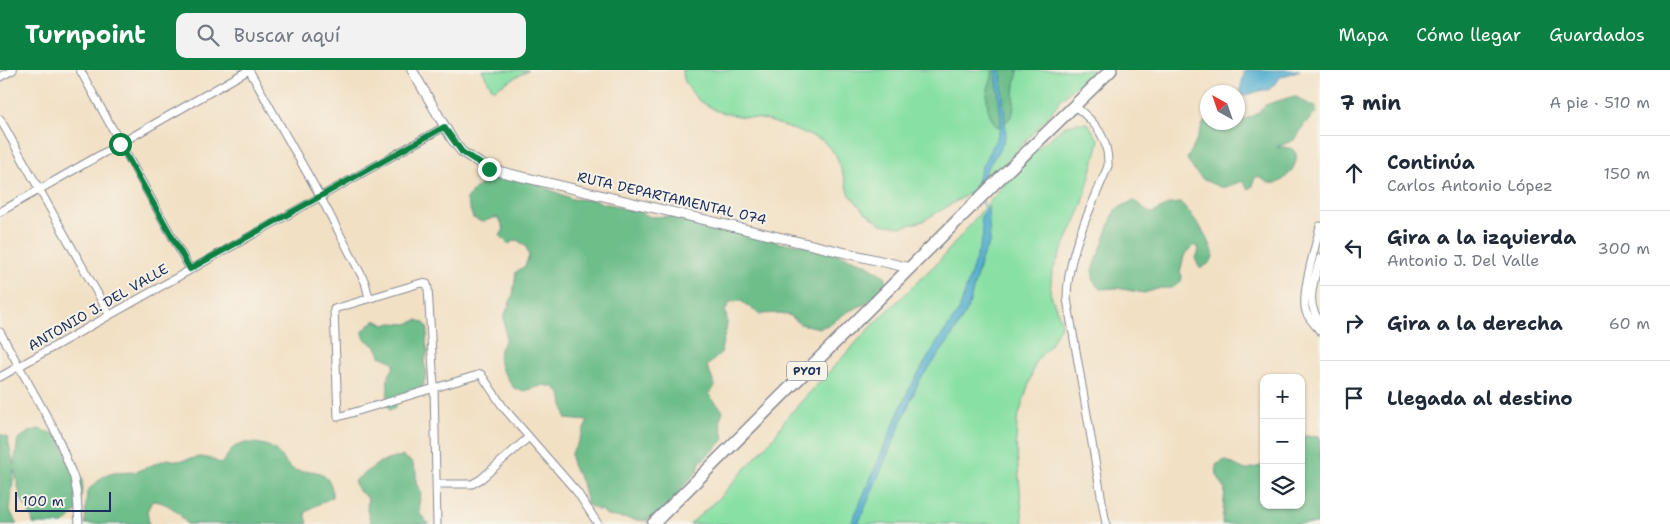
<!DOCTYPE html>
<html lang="es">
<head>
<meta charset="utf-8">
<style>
  body { margin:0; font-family:"Shantell Sans",sans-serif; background:#f2f2f3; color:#1f2937 }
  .controls { position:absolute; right:15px; bottom:15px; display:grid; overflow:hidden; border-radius:10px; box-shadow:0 1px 4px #0004 }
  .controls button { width:45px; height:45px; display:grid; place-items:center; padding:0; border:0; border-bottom:1px solid #e0e1e3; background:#fff; color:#1f2937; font:25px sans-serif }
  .compass { position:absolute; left:1200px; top:15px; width:45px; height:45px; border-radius:50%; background:#fff; box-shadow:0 1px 4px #0004; rotate:320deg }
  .scale { position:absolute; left:15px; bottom:12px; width:96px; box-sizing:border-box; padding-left:5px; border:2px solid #1b2f5e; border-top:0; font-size:14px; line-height:18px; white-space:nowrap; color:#1b2f5e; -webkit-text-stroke:4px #f7f3e8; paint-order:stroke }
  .stop { position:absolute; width:15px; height:15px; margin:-11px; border:4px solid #0b8043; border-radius:50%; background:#fff }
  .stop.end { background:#0b8043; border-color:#fff; box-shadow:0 1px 5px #0008 }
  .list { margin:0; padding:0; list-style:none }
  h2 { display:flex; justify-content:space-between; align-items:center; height:65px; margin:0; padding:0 20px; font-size:21px }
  h2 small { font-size:16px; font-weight:400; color:#747a83 }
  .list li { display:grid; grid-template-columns:32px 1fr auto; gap:15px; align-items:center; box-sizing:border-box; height:75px; padding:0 20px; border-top:1px solid #e0e1e3 }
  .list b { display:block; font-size:19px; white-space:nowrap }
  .list p { margin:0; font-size:16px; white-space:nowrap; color:#747a83 }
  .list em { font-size:16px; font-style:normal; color:#747a83 }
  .icon { flex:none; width:28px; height:28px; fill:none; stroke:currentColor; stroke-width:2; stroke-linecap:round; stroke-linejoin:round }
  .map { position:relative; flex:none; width:1320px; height:454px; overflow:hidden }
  header { display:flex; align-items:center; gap:30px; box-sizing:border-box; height:70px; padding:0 25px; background:#0b8043; color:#fff }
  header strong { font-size:24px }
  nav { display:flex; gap:28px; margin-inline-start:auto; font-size:18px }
  .search { width:350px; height:45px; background:#f2f2f3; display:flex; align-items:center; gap:12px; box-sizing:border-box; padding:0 18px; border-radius:10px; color:#747a83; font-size:19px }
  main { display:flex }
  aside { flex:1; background:#fff }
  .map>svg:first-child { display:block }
  .green { fill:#89e0a4; stroke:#528881 }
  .forest { fill:#6ebe8a; stroke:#447674 }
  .water { fill:#51aecf; stroke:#366e96 }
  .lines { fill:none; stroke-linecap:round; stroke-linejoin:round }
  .stream { stroke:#51aecf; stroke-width:2 }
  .minor-casing { stroke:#868892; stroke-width:9 }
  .tertiary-casing { stroke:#868892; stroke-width:11 }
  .trunk-casing { stroke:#868892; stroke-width:14 }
  .minor { stroke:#fff; stroke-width:7 }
  .tertiary { stroke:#fff; stroke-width:9 }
  .trunk { stroke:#fff; stroke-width:11 }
  .route { stroke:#0b8043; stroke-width:6 }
  .labels { text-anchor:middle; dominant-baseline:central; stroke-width:4; stroke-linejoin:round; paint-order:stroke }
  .shield { fill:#f7f3e8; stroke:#5d6a87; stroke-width:1 }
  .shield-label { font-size:12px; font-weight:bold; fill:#1b2f5e }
  .street-label { font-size:14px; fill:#1b2f5e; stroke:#f7f3e8 }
</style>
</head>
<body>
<header>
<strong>Turnpoint</strong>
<div class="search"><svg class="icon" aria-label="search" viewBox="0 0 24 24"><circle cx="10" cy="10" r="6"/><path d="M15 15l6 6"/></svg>Buscar aquí</div>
<nav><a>Mapa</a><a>Cómo llegar</a><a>Guardados</a></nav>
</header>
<main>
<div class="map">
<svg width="1320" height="454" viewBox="0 0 1320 454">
  <rect width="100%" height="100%" fill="#f7f3e8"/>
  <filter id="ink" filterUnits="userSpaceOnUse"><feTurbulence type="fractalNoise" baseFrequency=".02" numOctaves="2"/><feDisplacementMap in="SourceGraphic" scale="10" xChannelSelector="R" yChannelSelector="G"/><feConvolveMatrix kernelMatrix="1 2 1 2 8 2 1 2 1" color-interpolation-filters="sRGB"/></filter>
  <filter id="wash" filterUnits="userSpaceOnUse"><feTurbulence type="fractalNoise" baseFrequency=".0096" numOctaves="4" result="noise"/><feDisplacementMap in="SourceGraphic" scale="20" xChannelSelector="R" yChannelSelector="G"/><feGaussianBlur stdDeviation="1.12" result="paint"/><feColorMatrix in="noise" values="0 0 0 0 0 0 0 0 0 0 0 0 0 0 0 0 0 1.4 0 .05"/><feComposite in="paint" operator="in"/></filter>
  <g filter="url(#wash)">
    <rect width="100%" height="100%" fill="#f2e0c5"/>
    <path class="green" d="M 482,0 L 528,0 L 493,20 Z
      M 682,0 L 1093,0 L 1061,29 L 1047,48 L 1003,95 L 970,123 L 923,151 L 901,157 L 881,154 L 864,141 L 850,125 L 836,85 L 822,70 L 767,50 L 738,46 L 717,41 L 698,30 L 685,13 Z
      M 1076,53 L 1088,53 L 1099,71 L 1082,136 L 1052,202 L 1050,223 L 1062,253 L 1051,274 L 1036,291 L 1017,351 L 1016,372 L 1023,454 L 690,454 L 719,428 L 774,367 L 787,347 L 867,261 L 940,190 L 1029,85 L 1065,56 Z"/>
    <path class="forest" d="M 992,0 L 1018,0 C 1018,6 1015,10 1015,16 C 1012,35 1020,47 997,57 C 988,45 984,30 989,15 C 991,9 993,7 992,0 Z
      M 1291,27 L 1296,27 L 1316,38 L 1316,43 L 1304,55 L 1294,70 L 1277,77 C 1281,77 1288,77 1292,79 C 1305,87 1286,112 1276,113 C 1269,115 1264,110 1258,106 L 1254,109 L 1253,116 L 1248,119 L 1242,111 L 1226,117 L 1220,117 L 1204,110 L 1195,102 L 1187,89 L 1195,74 L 1203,54 L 1207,49 L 1208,52 L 1238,52 L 1238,48 L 1244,50 L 1258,43 L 1265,35 Z
      M 513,102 L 523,105 L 541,116 L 572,129 L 596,130 L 601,133 L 613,135 L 630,141 L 637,140 L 650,147 L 678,146 L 688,152 L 699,156 L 715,156 L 768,167 L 779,173 L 813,175 L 866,194 L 886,207 L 884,218 L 867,233 L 847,242 L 830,254 L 820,258 L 800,254 L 791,246 L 781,243 L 759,244 L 741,231 L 730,232 L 725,241 C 731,257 722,266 721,283 L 707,296 L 715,316 L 709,325 L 723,341 L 720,349 L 724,369 L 717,377 L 700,392 L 697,402 L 681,419 L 675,434 L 646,451 L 607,446 L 601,440 L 597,440 L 587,434 L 582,412 L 572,395 L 571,383 C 579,374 582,362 588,351 L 566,349 L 561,324 L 554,317 L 544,315 L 524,321 L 514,318 L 502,300 L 499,290 L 500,279 L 506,269 L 504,247 L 513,225 L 516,202 L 525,196 L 529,186 L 526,176 L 517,170 L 508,174 L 500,166 L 504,159 L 499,148 L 493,148 L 482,152 L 473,148 L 466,128 L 482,113 Z
      M 1135,131 L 1148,142 L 1153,143 L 1169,134 L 1181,133 C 1192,144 1207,165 1212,179 C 1216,189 1208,197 1199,197 L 1195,188 L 1198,184 L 1199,178 L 1194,175 L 1184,186 L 1180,202 L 1182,206 L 1181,212 L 1172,218 L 1161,218 L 1144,223 L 1117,218 L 1100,219 C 1094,214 1092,208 1093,200 L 1115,140 L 1130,132 Z
      M 375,250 L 385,255 L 391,253 L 407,254 L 417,250 L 423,252 L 427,256 L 428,261 L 426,272 L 428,282 L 424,292 L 427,303 L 422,319 L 398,328 L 395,338 L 390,341 C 384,331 388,327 388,317 C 388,314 387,311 388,309 C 389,303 394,300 394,294 L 390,290 L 380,286 C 379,283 378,280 376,277 C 371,271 363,272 363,261 Z
      M 39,359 L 64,367 L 61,371 L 68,391 L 82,409 L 83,420 L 77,441 L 64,454 L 33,454 L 32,448 L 21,428 L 14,400 L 10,441 L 17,454 L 0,454 L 0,364 L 7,367 L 14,395 L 18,369 L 29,362 Z
      M 1301,361 L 1304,366 L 1320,367 L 1320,454 L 1222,454 L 1225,419 L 1217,405 L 1216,395 L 1225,390 L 1245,400 L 1264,395 L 1264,435 L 1301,435 Z
      M 245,373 C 260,373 271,374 281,386 C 284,390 287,395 291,398 C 300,406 313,396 324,406 C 332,412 332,419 332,427 L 313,437 L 305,443 L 308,454 L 187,454 C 179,442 167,431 152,431 L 147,441 L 149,454 L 85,454 L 87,421 L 104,406 L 114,403 L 135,402 L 167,389 L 178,391 L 201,387 L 212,389 L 221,394 L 234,377 Z
      M 402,386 L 412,392 L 416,402 L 416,413 L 421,423 L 419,433 L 420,444 L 429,454 L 371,454 L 367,439 L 368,428 L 359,421 L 354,411 L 380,392 Z"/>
    <path class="water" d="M 996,0 L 1001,0 L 1006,65 L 1000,79 L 986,100 L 983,109 L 975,118 L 982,96 L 999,63 L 1001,51 Z
      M 1245,0 L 1300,0 L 1281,7 L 1269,20 C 1260,19 1252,25 1243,25 L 1240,20 Z
      M 988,136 L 990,171 L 981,190 L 968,239 L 949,271 L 919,311 L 858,454 L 851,454 L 908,321 L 937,272 L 959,241 L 983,166 L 981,147 Z"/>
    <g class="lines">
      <path class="stream" d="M 980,109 L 982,120
        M 983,132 L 985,144"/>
    </g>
  </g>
  <g filter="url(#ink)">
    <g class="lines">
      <defs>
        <path id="minor" d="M 80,0 L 190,199
          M 249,0 L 320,126 L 365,212 L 369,228
          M 0,7 L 13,0
          M 1075,36 C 1096,53 1109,68 1108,96 C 1091,139 1067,182 1067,229 L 1106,454
          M 0,49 L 109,244
          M 0,142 L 249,0
          M 1320,156 C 1316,176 1300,224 1306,242 C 1309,249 1315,255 1320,261
          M 1320,188 C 1315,209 1304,233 1320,251
          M 0,262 L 56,363 L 74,408 L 77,425 L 79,454
          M 0,307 L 444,57
          M 436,414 L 472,414 L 481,409 L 529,367
          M 437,454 L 434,317 L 428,218 L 427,214 L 421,213 L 334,239 L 338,347 L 481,304 L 503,337 L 577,422 L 598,454"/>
        <path id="tertiary" d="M 412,0 L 452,69 L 462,82 L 489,99 L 910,198"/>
        <path id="trunk" d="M 653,454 L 994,114 L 1111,0"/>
      </defs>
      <use href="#minor" class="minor-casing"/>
      <use href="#tertiary" class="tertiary-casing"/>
      <use href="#trunk" class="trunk-casing"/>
      <use href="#minor" class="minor"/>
      <use href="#tertiary" class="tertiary"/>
      <use href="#trunk" class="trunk"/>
    </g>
  </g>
  <g class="lines" filter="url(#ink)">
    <path class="route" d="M 120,74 L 190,199 L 444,57 L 462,82 L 489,99"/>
  </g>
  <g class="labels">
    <rect class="shield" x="787" y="291.5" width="40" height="19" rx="4"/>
    <g class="shield-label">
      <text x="807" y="301">PY01</text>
    </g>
    <g class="street-label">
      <text transform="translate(672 128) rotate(13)">RUTA DEPARTAMENTAL 074</text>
      <text transform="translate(98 237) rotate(-30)">ANTONIO J. DEL VALLE</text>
    </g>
  </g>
</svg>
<div class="controls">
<button>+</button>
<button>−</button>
<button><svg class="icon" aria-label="layers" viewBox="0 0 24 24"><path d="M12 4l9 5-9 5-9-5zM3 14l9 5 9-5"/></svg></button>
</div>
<svg class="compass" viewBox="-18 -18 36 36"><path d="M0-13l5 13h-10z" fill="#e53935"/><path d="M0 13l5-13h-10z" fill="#747a83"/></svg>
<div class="scale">100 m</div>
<div class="stop" style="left:120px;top:74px"></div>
<div class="stop end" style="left:489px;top:99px"></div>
</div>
<aside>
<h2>7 min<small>A pie · 510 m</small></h2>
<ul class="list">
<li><svg class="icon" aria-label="ahead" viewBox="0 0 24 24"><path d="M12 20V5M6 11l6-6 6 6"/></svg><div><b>Continúa</b><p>Carlos Antonio López</p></div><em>150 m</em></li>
<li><svg class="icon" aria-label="left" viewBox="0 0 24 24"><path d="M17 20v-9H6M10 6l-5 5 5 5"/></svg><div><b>Gira a la izquierda</b><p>Antonio J. Del Valle</p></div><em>300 m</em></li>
<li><svg class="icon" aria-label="right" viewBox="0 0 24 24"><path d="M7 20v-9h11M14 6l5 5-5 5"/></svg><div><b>Gira a la derecha</b></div><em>60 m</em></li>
<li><svg class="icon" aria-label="arrive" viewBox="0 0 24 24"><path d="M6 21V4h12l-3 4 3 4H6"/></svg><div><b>Llegada al destino</b></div></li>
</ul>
</aside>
</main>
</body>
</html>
